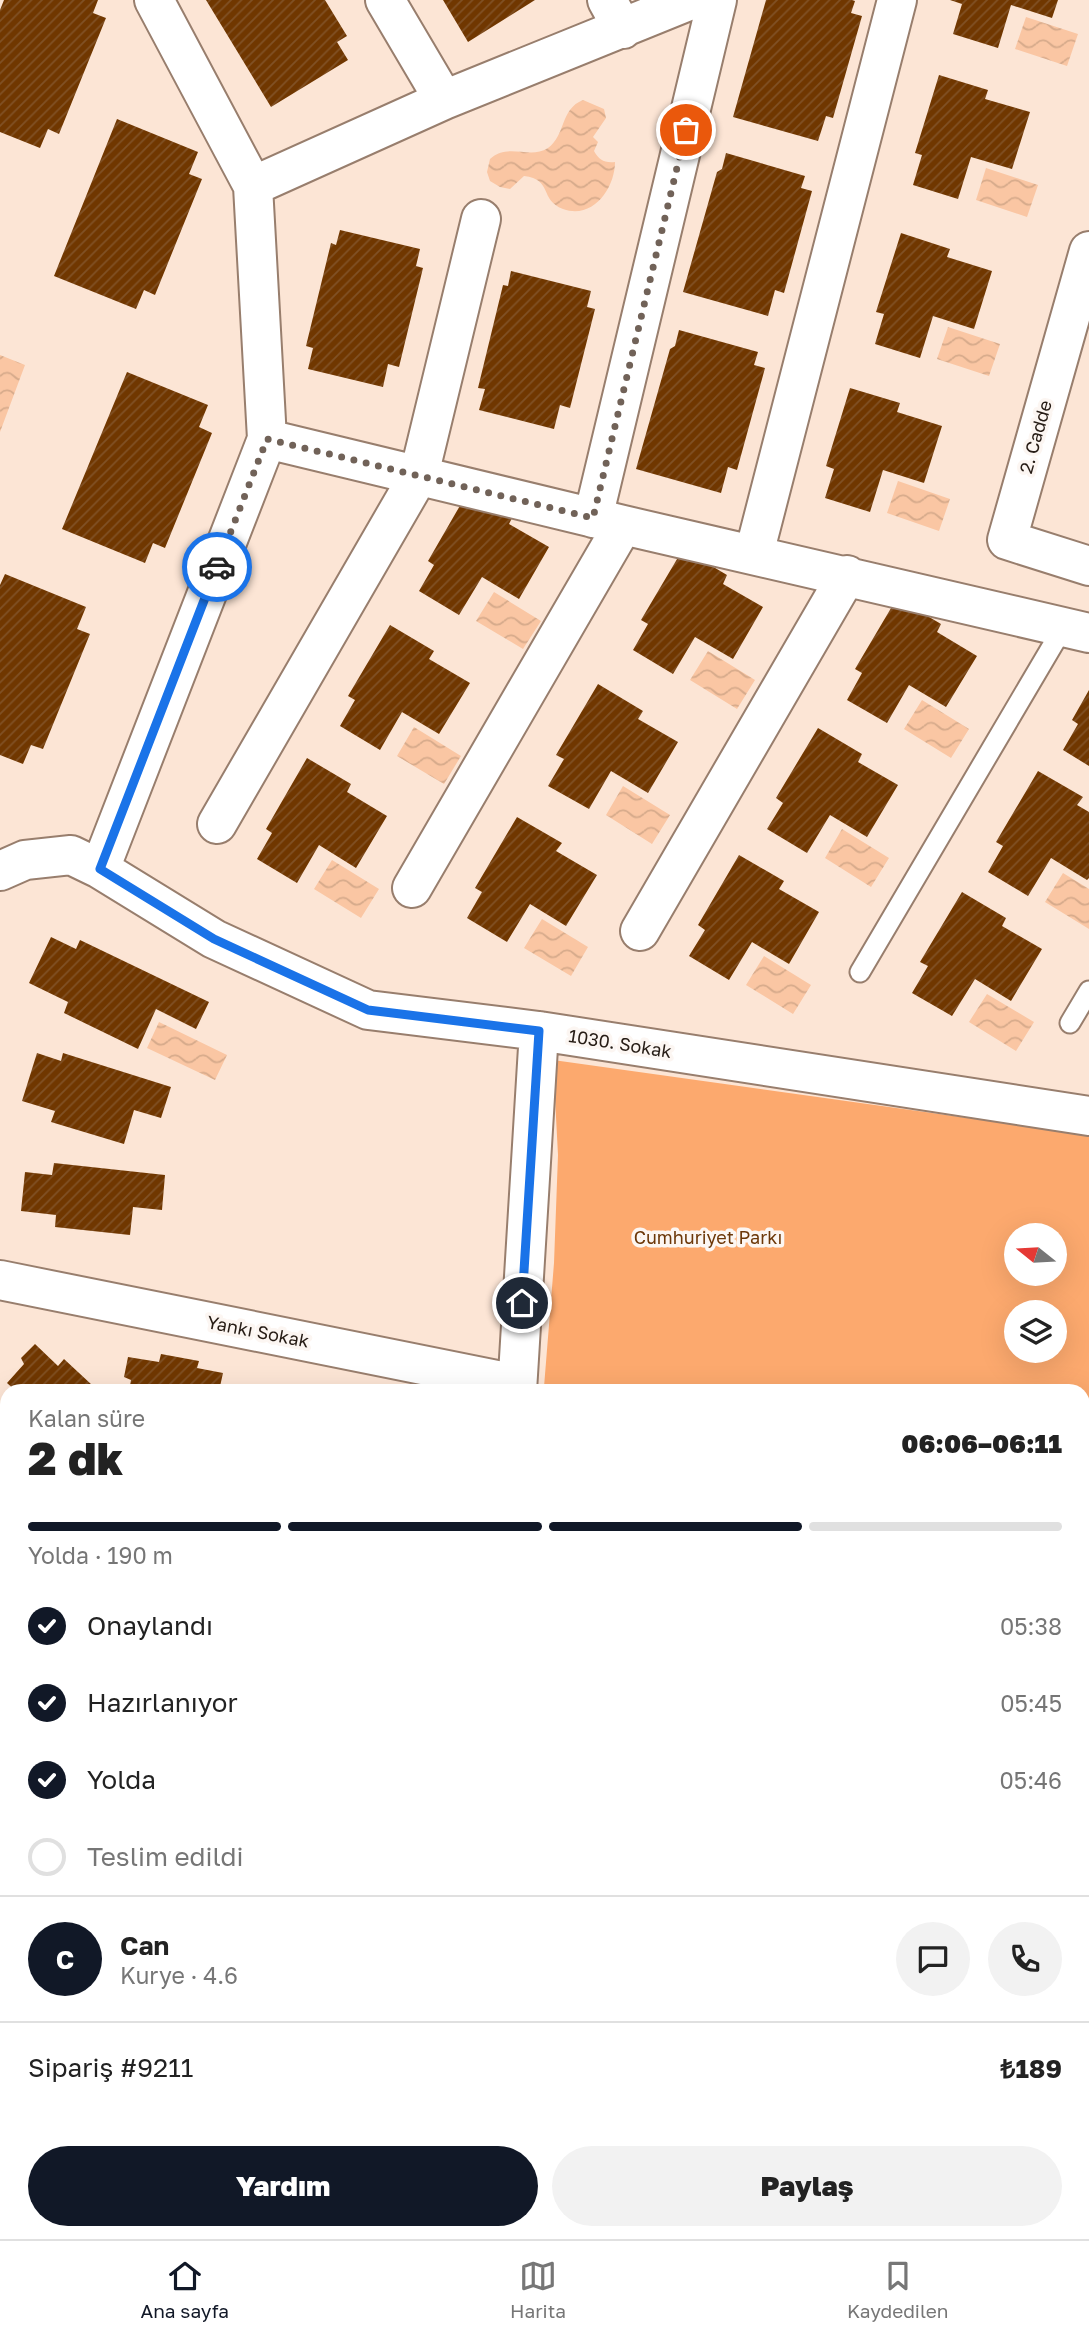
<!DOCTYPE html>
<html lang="tr">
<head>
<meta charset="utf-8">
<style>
  :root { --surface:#fff; --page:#f2f2f2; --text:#222; --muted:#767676; --line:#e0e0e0; --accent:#111827 }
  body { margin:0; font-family:"Golos Text",sans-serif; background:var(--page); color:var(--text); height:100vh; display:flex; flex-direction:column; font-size:26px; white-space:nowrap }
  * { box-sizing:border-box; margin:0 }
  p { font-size:23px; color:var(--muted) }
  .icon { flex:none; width:38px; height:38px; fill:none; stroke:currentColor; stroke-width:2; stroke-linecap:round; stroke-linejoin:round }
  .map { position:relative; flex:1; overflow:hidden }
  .sheet { position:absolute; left:0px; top:1384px; width:1090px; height:856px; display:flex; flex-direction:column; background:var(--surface); border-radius:21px 21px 0 0; box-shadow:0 7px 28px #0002 }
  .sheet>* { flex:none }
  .needle { width:46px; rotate:288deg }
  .tools { position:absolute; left:1004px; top:1223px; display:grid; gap:14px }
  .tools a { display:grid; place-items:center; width:63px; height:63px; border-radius:50%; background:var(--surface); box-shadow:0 7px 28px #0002; font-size:35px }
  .pin { position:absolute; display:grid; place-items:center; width:60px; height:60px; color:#fff; margin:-30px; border:4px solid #fff; border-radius:50%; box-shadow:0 2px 7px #0007 }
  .courier { position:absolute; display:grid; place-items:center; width:70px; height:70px; margin:-35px; border:5px solid #1a73e8; border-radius:50%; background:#fff; color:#222; box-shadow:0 2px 9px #0007 }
  .head em { font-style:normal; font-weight:800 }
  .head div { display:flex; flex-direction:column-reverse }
  .head { display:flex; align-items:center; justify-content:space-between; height:119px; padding:0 28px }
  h1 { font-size:46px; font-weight:800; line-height:52px }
  .bar { display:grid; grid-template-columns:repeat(4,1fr); gap:10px 7px; align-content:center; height:84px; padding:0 28px }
  .bar i { height:9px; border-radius:5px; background:var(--line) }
  .bar .on { background:var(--accent) }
  .bar p { grid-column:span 4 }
  .line { display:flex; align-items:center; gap:18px; padding:0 28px; border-top:2px solid var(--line) }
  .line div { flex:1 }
  .round { display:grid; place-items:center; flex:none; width:74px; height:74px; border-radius:37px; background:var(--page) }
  ol { padding:0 28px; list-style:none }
  li { display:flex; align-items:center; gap:21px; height:77px }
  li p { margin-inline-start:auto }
  li .icon { padding:7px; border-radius:50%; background:var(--accent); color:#fff; stroke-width:4 }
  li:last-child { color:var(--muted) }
  li i { width:38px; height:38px; border:4px solid var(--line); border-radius:50% }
  .primary-button { display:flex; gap:14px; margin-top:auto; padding:14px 28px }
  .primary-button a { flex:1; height:80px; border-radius:42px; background:var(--accent); color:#fff; font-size:28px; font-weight:800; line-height:80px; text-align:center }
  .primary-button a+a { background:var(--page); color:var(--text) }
  .menu { display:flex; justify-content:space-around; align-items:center; height:98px; border-top:2px solid var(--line); background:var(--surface); font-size:19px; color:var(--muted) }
  .menu a { display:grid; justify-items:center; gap:4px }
  .menu .on { color:var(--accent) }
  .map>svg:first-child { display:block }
</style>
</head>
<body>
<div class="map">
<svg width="1089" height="2239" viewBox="0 0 1089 2239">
  <defs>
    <pattern id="water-waves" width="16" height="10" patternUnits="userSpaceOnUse" patternTransform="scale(1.75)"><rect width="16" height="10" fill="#fac6a3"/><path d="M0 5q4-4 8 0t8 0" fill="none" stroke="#d6aa8b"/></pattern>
    <pattern id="building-hatch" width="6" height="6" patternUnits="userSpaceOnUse" patternTransform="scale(1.75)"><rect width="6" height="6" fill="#703700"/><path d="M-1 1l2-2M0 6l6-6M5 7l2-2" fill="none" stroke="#805125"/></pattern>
  </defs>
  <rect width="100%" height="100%" fill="#fce5d5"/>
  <!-- green -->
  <path fill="#fca96e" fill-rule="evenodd" d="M553 1060 1089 1135V1612L1083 1615V1391H545L544 1387 554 1263 558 1155ZM1017 1236H1055V1274H1017ZM1017 1312H1055V1351H1017Z"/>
  <!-- water -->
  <path fill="url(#water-waves)" d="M1026 17 1078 34 1067 66 1015 49Z
    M583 100 604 109 606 118 593 137 598 142 594 151C599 160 604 163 615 162 615 188 593 220 563 209 539 200 553 179 524 176L510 189 500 187 490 181 487 172 490 159C509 142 529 160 548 148 566 135 560 109 583 100Z
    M986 168 1038 185 1027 217 976 200Z
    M948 327 1000 344 989 376 937 359Z
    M0 355 25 365 0 432Z
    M898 481 950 499 939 531 887 513Z
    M494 592 541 621 523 649 476 621Z
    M708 651 755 680 737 709 690 680Z
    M922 700 969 729 951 758 904 729Z
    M414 727 461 756 444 784 397 756Z
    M623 786 670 815 652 844 606 815Z
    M842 829 889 858 871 887 825 858Z
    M332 860 379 889 361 918 314 889Z
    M1063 873 1089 889V929L1045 902Z
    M542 919 588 947 571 976 524 948Z
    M764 956 811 985 793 1014 746 985Z
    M987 994 1034 1022 1016 1051 969 1022Z
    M159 1022 227 1055 215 1080 147 1048Z"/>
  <!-- building -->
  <path fill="url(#building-hatch)" d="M4 0H98L93 13 106 18 59 134 48 129 40 148 0 132V10Z
    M206 0H325L347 36 337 42 348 60 271 107Z
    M443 0H535L468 42Z
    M766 0H852L855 1 851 13 862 16 833 118 826 116 818 141 733 117Z
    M950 0H1058L1052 18 1011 5 998 48 953 34 962 4Z
    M939 75 988 90 985 99 1030 112 1012 169 971 157 958 199 913 185 922 155 915 153Z
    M117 119 198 152 189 174 202 179 155 295 144 290 136 309 54 276Z
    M726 153 805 176 801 188 812 191 784 293 775 290 768 316 683 292 717 172 722 169Z
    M340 230 420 249 416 266 423 268 399 367 388 364 383 387 308 369 313 348 306 346 331 243 336 245Z
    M901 233 950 249 947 257 992 271 974 329 933 316 920 358 875 344 884 314 876 312Z
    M511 271 591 291 587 307 595 309 570 408 560 405 554 429 479 410 485 389 478 388 503 285 508 286Z
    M679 330 758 352 754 365 765 368 737 470 728 467 721 493 636 469 670 349 675 346Z
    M127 372 208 405 199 427 212 433 165 548 153 543 145 563 62 529Z
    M850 388 900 403 897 412 942 426 924 483 883 470 870 512 825 498 834 469 826 466Z
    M469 490 513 516 509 524 549 547 519 599 482 577 459 615 419 591 434 565 428 561Z
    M683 549 727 575 723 584 763 607 733 659 695 637 673 674 633 650 648 624 641 620Z
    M5 574 86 607 77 629 90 634 43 749 31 745 23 764 0 755V585Z
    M897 598 941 624 937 632 977 656 946 707 909 685 887 723 847 700 862 673 855 669Z
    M390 625 434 651 429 659 470 683 439 734 402 712 380 750 340 726 355 700 348 696Z
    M598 684 643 711 638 719 678 742 648 793 611 771 589 809 548 786 564 759 556 755Z
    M1089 690V766L1063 750 1078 724 1072 720Z
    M818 728 862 754 858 762 898 785 867 837 830 815 807 853 767 829 783 803 776 798Z
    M307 758 351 784 347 792 387 816 356 868 319 845 297 883 257 859 272 833 266 829Z
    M1038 771 1083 797 1077 805 1089 812V878L1087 880 1051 858 1028 896 988 872 1003 846 996 842Z
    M517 817 562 843 556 851 597 875 566 926 530 904 507 942 467 918 482 892 475 888Z
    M739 855 784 881 779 889 819 912 789 964 752 942 729 980 689 956 705 930 698 925Z
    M962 892 1006 918 1002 926 1042 949 1011 1001 975 979 952 1016 912 993 928 966 920 962Z
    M51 937 76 949 80 940 209 1002 196 1029 156 1009 138 1049 64 1013 68 1002 29 983Z
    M37 1053 61 1061 63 1053 171 1087 161 1118 134 1110 124 1144 51 1122 55 1111 22 1101Z
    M54 1163 165 1175 162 1210 133 1207 130 1235 55 1227 56 1215 21 1211 25 1172 52 1175Z
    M35 1344 58 1366 64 1359 92 1385 86 1391H16L7 1383 24 1364 21 1358Z
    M161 1354 199 1361 197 1368 223 1373 219 1391H129L131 1380 124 1377 128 1357 159 1362Z
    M7 1839V1870L0 1863V1846Z
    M7 2000V2062H4L1 2001Z
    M40 2233H111L117 2239H47Z
    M195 2233H263L260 2239H193Z
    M299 2233H389L387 2239H297Z
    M685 2233H779V2239H685Z"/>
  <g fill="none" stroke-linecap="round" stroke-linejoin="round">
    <!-- lane casing -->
    <g stroke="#987e6d" stroke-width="23">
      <path id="lane" d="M860 972 1064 626
        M1070 1023 1089 991
        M1083 1822 1089 1821"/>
    </g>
    <!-- street casing -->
    <g stroke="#987e6d" stroke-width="42">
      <path id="street" d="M385 0 444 100
        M607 0 623 29
        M253 186 444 100 691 0
        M267 439 623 525 1089 633
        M593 518 717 0
        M754 554 897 0
        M217 824 419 475 481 219
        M100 869 267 439 253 186 154 0
        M0 871 25 860 71 855 100 869 214 939 368 1010 539 1031 1089 1116
        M412 888 623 525
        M640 931 847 575
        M0 1280 517 1384
        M517 1391 539 1031
        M529 2233 533 2239"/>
    </g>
    <!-- secondary casing -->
    <g stroke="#987e6d" stroke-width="42">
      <path id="secondary" d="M1089 251 1007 540 1089 566
        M1083 1632 1089 1633"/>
    </g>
    <!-- lane -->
    <use href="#lane" stroke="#fff" stroke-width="19"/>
    <!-- street -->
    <use href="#street" stroke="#fff" stroke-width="38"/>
    <!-- secondary -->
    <use href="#secondary" stroke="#fff" stroke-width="38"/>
  </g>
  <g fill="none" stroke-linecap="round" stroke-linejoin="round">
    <!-- done -->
    <path stroke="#716258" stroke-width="7" stroke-dasharray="0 12.6" d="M217 567 267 439 593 518 686 130"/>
    <!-- route -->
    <path stroke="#1a73e8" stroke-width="9" d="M217 567 100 869 214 939 368 1010 539 1031 522 1303"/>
  </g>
  <g text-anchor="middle" stroke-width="7" stroke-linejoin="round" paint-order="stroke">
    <!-- street labels -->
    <g font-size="18" fill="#261c15" stroke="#fcf6f2">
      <text transform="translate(1036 437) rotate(-74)" y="6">2. Cadde</text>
      <text transform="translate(620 1044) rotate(9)" y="6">1030. Sokak</text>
      <text transform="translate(258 1332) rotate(11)" y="6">Yankı Sokak</text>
    </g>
    <!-- park labels -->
    <g font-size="18" fill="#6c3708" stroke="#fcf6f2">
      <text x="708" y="1244">Cumhuriyet Parkı</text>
    </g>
  </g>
</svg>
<div class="tools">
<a><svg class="needle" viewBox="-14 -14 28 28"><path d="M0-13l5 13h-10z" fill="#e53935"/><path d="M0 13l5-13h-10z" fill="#767676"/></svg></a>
<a><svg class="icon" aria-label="layers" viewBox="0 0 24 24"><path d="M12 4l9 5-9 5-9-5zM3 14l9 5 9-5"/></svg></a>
</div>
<div class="pin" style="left:686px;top:130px;background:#ea580c"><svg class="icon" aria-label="bag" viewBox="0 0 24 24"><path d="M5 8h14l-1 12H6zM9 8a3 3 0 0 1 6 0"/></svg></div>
<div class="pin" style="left:522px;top:1303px;background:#1f2937"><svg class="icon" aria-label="home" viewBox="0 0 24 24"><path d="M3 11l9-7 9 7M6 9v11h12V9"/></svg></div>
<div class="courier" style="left:217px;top:567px"><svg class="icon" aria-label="car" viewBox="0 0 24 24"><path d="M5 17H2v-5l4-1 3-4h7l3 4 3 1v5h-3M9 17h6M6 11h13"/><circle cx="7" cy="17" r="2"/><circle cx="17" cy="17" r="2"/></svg></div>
<section class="sheet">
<div class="head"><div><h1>2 dk</h1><p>Kalan süre</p></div><em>06:06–06:11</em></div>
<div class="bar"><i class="on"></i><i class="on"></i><i class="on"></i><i></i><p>Yolda · 190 m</p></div>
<ol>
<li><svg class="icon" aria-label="check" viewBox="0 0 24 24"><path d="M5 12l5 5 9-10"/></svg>Onaylandı<p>05:38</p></li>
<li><svg class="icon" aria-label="check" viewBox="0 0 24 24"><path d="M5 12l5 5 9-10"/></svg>Hazırlanıyor<p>05:45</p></li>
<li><svg class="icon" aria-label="check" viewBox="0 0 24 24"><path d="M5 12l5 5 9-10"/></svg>Yolda<p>05:46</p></li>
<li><i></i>Teslim edildi</li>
</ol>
<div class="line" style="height:126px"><b class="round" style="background:var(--accent);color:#fff">C</b><div><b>Can</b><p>Kurye · 4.6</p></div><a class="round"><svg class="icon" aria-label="chat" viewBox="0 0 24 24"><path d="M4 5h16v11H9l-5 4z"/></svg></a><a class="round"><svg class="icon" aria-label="phone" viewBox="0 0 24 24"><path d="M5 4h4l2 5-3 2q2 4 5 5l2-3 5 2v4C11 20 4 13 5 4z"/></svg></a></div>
<div class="line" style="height:91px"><div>Sipariş #9211</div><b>₺189</b></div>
<div class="primary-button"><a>Yardım</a><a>Paylaş</a></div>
</section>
</div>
<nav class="menu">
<a class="on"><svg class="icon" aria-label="home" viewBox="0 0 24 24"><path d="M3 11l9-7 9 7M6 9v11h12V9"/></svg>Ana sayfa</a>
<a><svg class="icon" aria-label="map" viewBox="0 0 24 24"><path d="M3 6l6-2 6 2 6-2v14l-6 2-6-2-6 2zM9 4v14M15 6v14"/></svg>Harita</a>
<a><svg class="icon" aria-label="saved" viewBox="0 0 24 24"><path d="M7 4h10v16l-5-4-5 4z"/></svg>Kaydedilen</a>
</nav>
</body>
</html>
